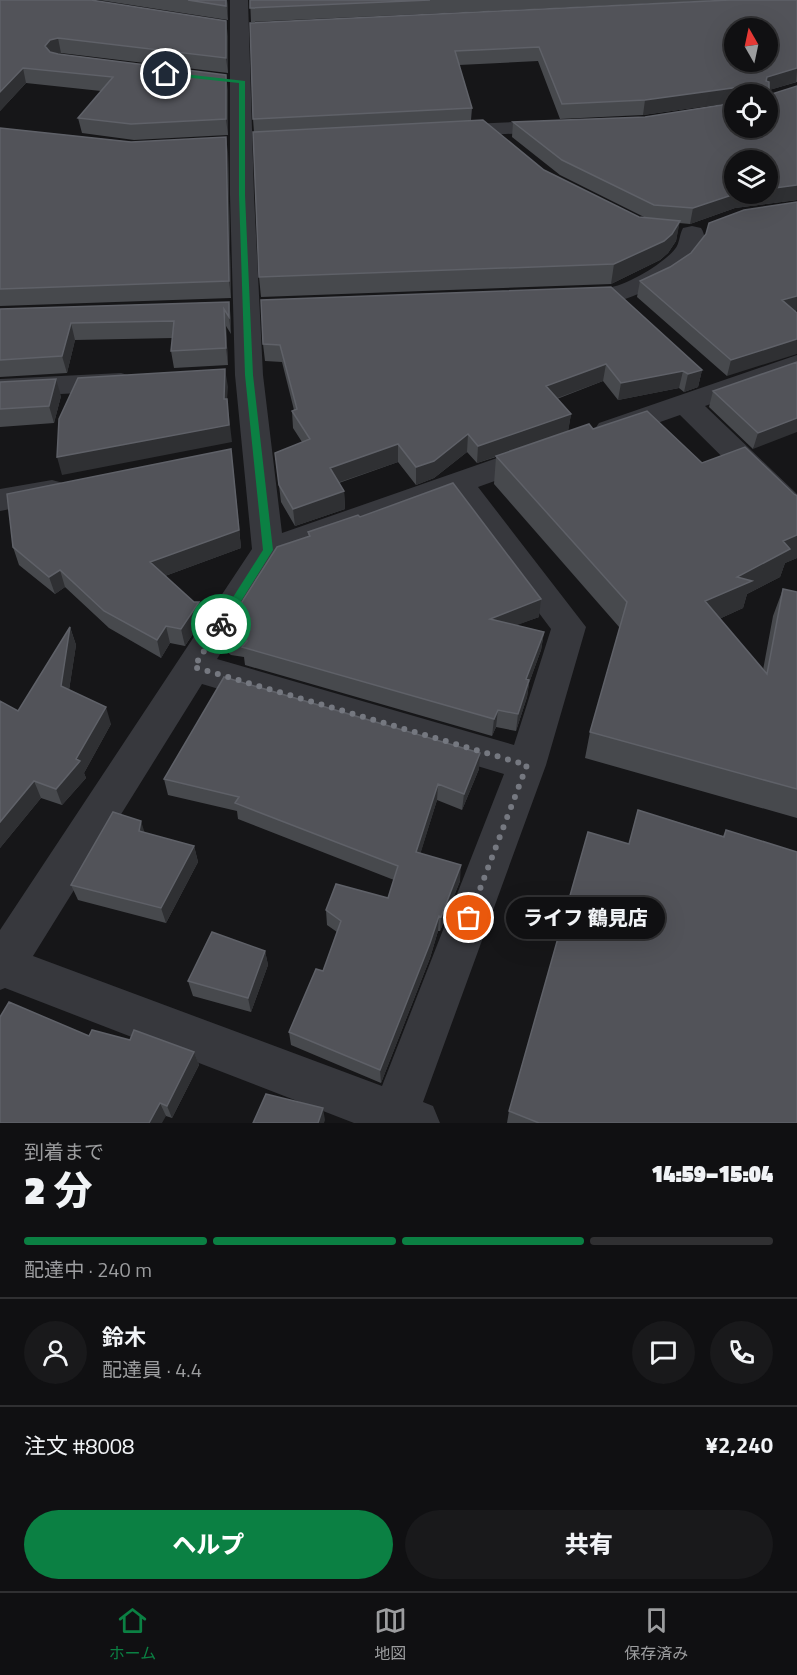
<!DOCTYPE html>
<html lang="ja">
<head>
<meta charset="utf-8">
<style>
  :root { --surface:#101012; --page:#19191b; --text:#f1f3f6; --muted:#9c9d9f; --line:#303032; --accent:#0b8043 }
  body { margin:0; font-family:"Titillium Web","Noto Sans JP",sans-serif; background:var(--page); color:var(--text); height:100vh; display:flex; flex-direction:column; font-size:22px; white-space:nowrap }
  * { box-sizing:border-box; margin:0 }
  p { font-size:20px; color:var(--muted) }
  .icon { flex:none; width:33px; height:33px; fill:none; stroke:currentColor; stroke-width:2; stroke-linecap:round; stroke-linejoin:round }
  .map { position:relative; height:1123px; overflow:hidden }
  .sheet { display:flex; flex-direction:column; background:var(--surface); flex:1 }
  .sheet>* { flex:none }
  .needle { width:39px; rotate:351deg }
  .tools { position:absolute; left:724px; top:18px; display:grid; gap:12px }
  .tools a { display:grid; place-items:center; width:54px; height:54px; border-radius:50%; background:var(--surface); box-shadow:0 6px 24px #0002,0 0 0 2px var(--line); font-size:30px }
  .pin { position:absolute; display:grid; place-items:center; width:51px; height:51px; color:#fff; margin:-26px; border:3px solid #fff; border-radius:50%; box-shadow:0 2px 6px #0007 }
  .courier { position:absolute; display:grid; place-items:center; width:60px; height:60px; margin:-30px; border:4px solid #0b8043; border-radius:50%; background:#fff; color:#222; box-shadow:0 2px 8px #0007 }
  .bubble { position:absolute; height:42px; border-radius:21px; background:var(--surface); box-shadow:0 6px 24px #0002,0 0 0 2px var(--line); font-size:20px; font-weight:800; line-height:42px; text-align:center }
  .head em { font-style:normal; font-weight:800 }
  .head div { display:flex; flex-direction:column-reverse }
  .head { display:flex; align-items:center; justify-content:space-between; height:102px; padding:0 24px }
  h1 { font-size:39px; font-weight:800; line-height:45px }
  .bar { display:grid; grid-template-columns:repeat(4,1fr); gap:9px 6px; align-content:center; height:72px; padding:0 24px }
  .bar i { height:8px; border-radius:4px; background:var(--line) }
  .bar .selected { background:var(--accent) }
  .bar p { grid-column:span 4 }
  .line { display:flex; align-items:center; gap:15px; padding:0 24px; border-top:2px solid var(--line) }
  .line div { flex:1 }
  .round { display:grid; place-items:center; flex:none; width:63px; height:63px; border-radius:32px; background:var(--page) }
  .primary-button { display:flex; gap:12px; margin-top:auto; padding:12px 24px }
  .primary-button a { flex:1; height:69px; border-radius:36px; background:var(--accent); color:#fff; font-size:24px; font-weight:800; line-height:69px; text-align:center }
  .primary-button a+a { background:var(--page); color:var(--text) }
  .dock { display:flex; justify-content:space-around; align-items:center; height:84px; border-top:2px solid var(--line); background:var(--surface); font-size:16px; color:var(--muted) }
  .dock a { display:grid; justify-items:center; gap:3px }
  .dock .selected { color:var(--accent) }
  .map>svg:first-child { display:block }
</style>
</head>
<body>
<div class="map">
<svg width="797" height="1123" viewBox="0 0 797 1123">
  <rect width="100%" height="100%" fill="#161618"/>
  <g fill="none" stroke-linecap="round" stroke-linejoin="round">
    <!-- minor -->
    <path fill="#37383d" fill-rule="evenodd" d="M230 0H248L254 195 263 375 282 533 526 448 537 445 548 448 552 455 548 462 478 487 586 627 546 765 423 1102 433 1106 440 1123H354L5 988 0 990V930L252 549 235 375 230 195ZM452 497 551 629 514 745 217 659 280 558ZM202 684 504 774 382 1086 33 956Z
      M557 120 565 121 568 126 565 131 450 137 442 136 439 131 442 126 450 125Z
      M692 226 701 228C722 259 638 297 615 302 600 305 580 305 565 301L561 296 565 291C579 287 592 289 607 288 626 286 663 264 675 249 680 243 679 235 683 228Z
      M797 355V374L705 406 797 494V523L786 520 680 415 609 440 599 437 594 430 599 423Z
      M121 373 131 376 135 382 131 388 121 391 0 397V379Z
      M52 480 63 483 68 491 63 499 0 511V489Z"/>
  </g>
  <!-- wall -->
  <path fill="#47494d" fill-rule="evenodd" d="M0 0 228 36V73L61 53 56 54 228 90V135L134 140 82 133 78 118 101 91 26 83 0 111Z
    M99 0H227L228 20Z
    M250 0H728L251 22Z
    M730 0H797V82L769 90V91L772 94 797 86V200L735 208 690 224 679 223 676 241 668 253 660 260 611 284 261 297 259 277 253 132H254L253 119 250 23ZM735 28H768V62H735ZM538 61 560 119 643 115 735 102V94H768V128H735V103L645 117 513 122 512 137 560 175 646 218 639 217 544 170 483 120H471L472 108 459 65ZM735 160H768V194H735Z
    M0 128 228 152 231 298 0 306Z
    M670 267 797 310 795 311 727 376 637 297 640 281Z
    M229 302 231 334 226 326 228 365 174 368 171 351 173 338 75 340 67 373 0 377V309Z
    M263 344 702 370 698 387 684 392 679 388 618 400 603 381 557 399 571 414 568 431 593 429 702 463 797 496V558L785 563 780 577 747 594 743 608 719 619 763 670 773 616 783 589 797 592V818L585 758 590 732 620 628 494 484 496 457 477 463 467 452 434 478 416 485 398 462 339 483 344 491 345 509 295 526 281 502 275 453 302 442 293 428 292 411 294 410 282 362 265 361Z
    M797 362 753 449 709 407 713 391Z
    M0 382 61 396 54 423 0 427Z
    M233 467 241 548 165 576 202 620 185 646 170 643 161 658 109 628 65 587 55 594 19 565 13 547Z
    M360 517 539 617 516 625 544 632 541 650 529 683 527 697 516 731 496 727 492 736 245 665 244 657 231 655 225 650 222 633 308 537V532Z
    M70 627 76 645 69 690 111 724 84 773 86 778 62 805 41 798 0 848V701L18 711Z
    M479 769 462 810 437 800 420 854 460 881 440 931H438L430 958 381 1083 291 1045 289 1032 323 971 337 932 327 925 326 910 388 898 394 880 238 819 237 811 168 795 164 779Z
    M638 810 723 836 726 830 797 1123H507L509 1111 629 844Z
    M194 846 198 862 166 923 78 900 71 885Z
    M265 951 268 965 251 1012 193 996 188 981Z
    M89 1036 130 1040 194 1052 199 1065 172 1118 166 1116Z"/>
  <!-- shaded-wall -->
  <path fill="#2f3033" d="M226 0H227L228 6V20Z
    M226 21 228 36V73L226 58Z
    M58 38 61 53 53 55 49 61 45 46 50 40Z
    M23 68 26 83 0 111V92Z
    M797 68 796 82 763 92 767 77Z
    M226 75 228 90V135L226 119Z
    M740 87 738 94H735V102L643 115 645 100Z
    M226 137 228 152 231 298 229 281Z
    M797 185V200L735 208 690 224 693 208 735 194H768V189Z
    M680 221 676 241 668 253 660 260 611 284 614 264Z
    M797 296V310L777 316 782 300Z
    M229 302 231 318V334L229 317Z
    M224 309 226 326 228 365 226 348Z
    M71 323 75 340 67 373 62 356Z
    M797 339V354L727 376 731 360Z
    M606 364 603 381 544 403 546 386Z
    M225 369 228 387 227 400 232 442 62 475 57 457 224 399Z
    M702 370 698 387 684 392 688 374Z
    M683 371 679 388 618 400 621 383Z
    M56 379 61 396 54 423 49 406Z
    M571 414 568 432 477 463 478 446Z
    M797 418V432L753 449 758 433Z
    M468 434 467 452 434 478 416 485V467Z
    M398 444V462L331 485 330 468Z
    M231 449 241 548 154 580 150 562Z
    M344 491 345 509 295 526 293 509Z
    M797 535V558L785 563 780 577 747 594 743 608 697 629 705 601 783 541Z
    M60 570 65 587 55 594 49 577Z
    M541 599 539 617 488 636 490 619Z
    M199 602 202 620 185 646 181 629Z
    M166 626 170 643 161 658 157 640Z
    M70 627 76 645 67 703 61 686Z
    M544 632 541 650 529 683 527 697 516 731 518 714 526 679Z
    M106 707 111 724 84 773 86 778 62 805 56 789 76 759Z
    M498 710 496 727 492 736 494 719Z
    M480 753 479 769 462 810 464 794Z
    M34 781 41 798 0 848V822Z
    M438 784 437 800 416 868V852Z
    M141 821 146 837 139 831Z
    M194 846 198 862 166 923 161 908Z
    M461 865 460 881 440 931 441 917Z
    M439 916 438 931 430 958 381 1083 380 1070Z
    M265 951 268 965 251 1012 248 998Z
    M194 1052 199 1065 172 1118 167 1106Z
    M160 1103 166 1116 162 1123H149Z
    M323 1108 325 1120 324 1123H318Z"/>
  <!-- building -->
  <path fill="#525359" stroke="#5f6168" stroke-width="1.5" fill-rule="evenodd" d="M0 0H91L226 21V58L58 38 50 40 45 46 50 52 58 54 226 75V119L131 124 78 118 113 77 23 68 0 92Z
    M188 0H226V6Z
    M250 0H430L250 8Z
    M730 0H797V68L767 77 766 81 769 82V91L772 94 797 86V185L768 189V160H735V194L693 208 654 205 562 160 513 122 645 117 735 103V128H768V94H739L740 87 645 100 562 104 539 47 455 51 472 108 253 119 250 23ZM735 28H768V62H735Z
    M483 120 544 170 639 217 680 221 672 234 664 241 614 264 259 277 253 132Z
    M0 128 131 142 226 137 229 281 0 289Z
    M797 202V296L782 300 797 313V339L731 360 640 281 670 267 691 253 706 234 709 223 744 210Z
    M611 287 702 370 688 374 683 371 621 383 606 364 546 386 571 414 478 446 468 434 434 461 416 467 398 444 330 468 344 491 293 509 279 485 275 453 310 439 292 411 297 409 280 345 263 344 261 300Z
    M229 302V317L224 309 226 348 171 351 174 321 71 323 62 356 0 360V309Z
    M797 362V418L758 433 713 391Z
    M225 369 224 399H227L229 425 57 457 59 419 78 378Z
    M56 379 49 406 0 409V382Z
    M647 411 702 463 745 447 794 494 797 496V535L783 541 790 549 737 577 752 581 705 601 767 674 783 589 797 592V789L590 732 627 602 496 456 589 424 593 429Z
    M231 449 239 530 150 562 194 602H199L181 629 166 626 157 640 104 611 60 570 49 577 13 547 7 494Z
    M453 483 541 599 490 619 544 632 526 679 529 680 518 714 498 710 494 719 242 647 247 641 228 637 222 633 277 547 310 536 308 532 358 515 360 517Z
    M70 627 61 686 106 707 76 759 80 761 56 789 34 781 0 822V701L18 711Z
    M224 677 480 753 464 794 438 784 416 852 461 865 441 917 439 916 430 943 380 1070 289 1032 316 969 323 971 341 921 326 910 336 884 388 898 398 866 235 803 239 797 164 779Z
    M638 810 724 837 726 830 797 852V1123H539L509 1111 588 832 629 844Z
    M113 812 141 821 139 831 194 846 161 908 71 885Z
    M212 932 265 951 248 998 188 981Z
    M9 1002 89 1036 92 1030 130 1040 134 1030 194 1052 167 1106 160 1103 149 1123H0V1017Z
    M266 1094 323 1108 318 1123H253Z"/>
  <!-- route -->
  <path fill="#0b8043" d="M166 72 245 81V195L253 375 273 550 225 627 221 628 216 624 263 550 245 375 239 195V83L164 75Z"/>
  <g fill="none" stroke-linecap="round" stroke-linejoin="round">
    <!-- done -->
    <path stroke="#757880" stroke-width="6" stroke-dasharray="0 10.8" d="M221 624 194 667 527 765 469 918"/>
  </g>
</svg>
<div class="tools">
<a><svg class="needle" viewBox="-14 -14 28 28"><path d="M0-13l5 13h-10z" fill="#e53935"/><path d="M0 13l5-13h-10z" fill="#9c9d9f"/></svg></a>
<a><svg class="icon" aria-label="locate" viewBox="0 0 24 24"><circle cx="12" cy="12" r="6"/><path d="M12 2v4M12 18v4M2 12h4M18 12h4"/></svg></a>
<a><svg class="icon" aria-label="layers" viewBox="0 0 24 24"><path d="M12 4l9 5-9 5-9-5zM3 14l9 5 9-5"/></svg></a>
</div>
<div class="pin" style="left:469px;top:918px;background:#ea580c"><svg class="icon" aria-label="bag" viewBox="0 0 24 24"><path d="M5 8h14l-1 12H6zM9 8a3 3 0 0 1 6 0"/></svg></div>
<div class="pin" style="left:166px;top:74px;background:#1f2937"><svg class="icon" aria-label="home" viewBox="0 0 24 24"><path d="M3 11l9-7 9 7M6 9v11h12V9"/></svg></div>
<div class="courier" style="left:221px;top:624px"><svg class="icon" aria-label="bike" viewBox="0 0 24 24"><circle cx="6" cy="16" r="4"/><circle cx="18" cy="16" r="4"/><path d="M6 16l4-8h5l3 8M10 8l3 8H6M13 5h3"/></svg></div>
<div class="bubble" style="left:506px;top:897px;width:159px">ライフ 鶴見店</div>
</div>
<section class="sheet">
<div class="head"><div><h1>2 分</h1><p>到着まで</p></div><em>14:59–15:04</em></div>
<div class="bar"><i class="selected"></i><i class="selected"></i><i class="selected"></i><i></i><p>配達中 · 240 m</p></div>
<div class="line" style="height:108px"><a class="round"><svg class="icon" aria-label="person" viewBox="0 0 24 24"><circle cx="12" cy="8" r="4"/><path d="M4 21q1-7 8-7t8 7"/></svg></a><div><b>鈴木</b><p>配達員 · 4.4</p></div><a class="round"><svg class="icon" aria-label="chat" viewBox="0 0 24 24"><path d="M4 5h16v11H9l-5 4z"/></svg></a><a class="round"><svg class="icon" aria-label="phone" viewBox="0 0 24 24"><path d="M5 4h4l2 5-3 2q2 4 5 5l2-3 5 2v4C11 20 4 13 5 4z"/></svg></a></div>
<div class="line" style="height:78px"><div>注文 #8008</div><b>¥2,240</b></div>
<div class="primary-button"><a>ヘルプ</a><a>共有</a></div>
</section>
<nav class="dock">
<a class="selected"><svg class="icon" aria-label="home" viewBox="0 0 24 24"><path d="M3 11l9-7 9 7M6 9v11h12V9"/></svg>ホーム</a>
<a><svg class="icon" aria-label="map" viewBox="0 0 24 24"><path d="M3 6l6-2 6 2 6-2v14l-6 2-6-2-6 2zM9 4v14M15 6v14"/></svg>地図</a>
<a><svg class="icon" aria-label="saved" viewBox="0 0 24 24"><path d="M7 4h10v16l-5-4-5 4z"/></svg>保存済み</a>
</nav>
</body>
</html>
